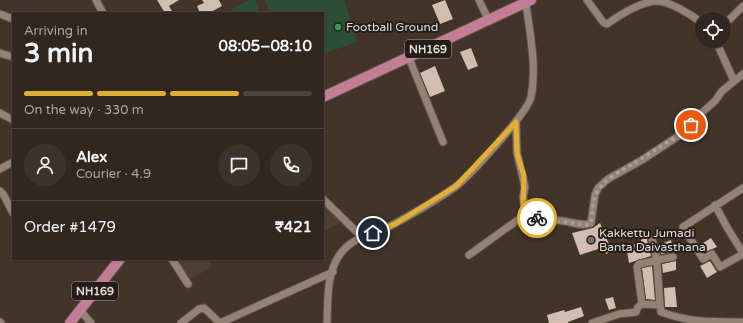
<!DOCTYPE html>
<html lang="en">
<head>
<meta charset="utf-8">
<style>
  :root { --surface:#322720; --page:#3d332d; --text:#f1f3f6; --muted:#a8a5a5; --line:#4d443e; --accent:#e1af34 }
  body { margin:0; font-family:"Varela Round",sans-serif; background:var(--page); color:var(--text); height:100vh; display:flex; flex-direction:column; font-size:15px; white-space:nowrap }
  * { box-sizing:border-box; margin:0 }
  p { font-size:13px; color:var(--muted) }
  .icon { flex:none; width:22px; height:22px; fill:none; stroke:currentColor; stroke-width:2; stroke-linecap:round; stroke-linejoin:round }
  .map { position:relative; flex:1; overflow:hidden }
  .drawer { position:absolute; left:12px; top:12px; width:312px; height:248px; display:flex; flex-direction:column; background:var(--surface); border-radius:0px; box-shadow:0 1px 3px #0004,0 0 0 1px var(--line) }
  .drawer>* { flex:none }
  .buttons { position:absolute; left:695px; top:12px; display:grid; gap:8px }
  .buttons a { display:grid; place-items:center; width:36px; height:36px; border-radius:50%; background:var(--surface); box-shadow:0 1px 3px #0004,0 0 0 1px var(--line); font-size:20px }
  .pin { position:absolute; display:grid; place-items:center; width:34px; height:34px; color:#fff; margin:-17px; border:2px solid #fff; border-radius:50%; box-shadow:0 1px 4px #0007 }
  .courier { position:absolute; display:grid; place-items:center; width:40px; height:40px; margin:-20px; border:3px solid #e1af34; border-radius:50%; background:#fff; color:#222; box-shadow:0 1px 5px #0007 }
  .head em { font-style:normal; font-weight:700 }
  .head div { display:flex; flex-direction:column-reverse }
  .head { display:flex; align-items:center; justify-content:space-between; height:68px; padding:0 12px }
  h1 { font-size:26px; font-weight:700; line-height:30px }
  .bar { display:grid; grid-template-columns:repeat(4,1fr); gap:6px 4px; align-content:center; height:48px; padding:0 12px }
  .bar i { height:5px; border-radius:3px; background:var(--line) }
  .bar .selected { background:var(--accent) }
  .bar p { grid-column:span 4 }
  .line { display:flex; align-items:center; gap:10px; padding:0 12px; border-top:1px solid var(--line) }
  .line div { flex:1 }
  .round { display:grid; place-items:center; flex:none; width:42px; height:42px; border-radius:21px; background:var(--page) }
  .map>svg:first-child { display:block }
</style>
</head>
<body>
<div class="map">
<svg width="743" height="323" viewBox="0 0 743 323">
  <rect width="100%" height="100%" fill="#43342a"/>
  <!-- education -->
  <path fill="#503e35" d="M323 205 341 217V222L323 232Z
    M171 259H210L212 267 187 281Z"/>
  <!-- green -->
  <path fill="#2c4e36" d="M249 0H255L260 13H225Z
    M265 0H344L357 42 323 54V13H270Z"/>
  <!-- building -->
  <path fill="#d1beb1" d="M157 0H179L169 6 173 13H165Z
    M202 0H219L222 6 209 13H200L197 6 204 3Z
    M445 0 453 19 440 24 432 5Z
    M471 48 478 66 468 70 460 52Z
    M435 66 445 91 430 97 420 73Z
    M600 223 612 251 606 254 604 247 580 255 572 233 593 228Z
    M650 234 647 240 651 256 629 263 627 251 635 250 634 244 641 243V240Z
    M711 238 717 247 705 252 700 245Z
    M671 240 673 252 661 254 659 245Z
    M676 261V270L663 273 662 264Z
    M710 261 717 272 707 278 700 266Z
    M652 266 655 300 646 299 642 268Z
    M675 287 677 307H665L664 288Z
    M613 297 616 308 609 310 605 299Z
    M581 307 584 316 568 322V323H549L547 315 564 310 565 312Z"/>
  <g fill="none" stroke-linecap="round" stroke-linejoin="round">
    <!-- minor casing -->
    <g stroke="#5d5148" stroke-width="9">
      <path id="minor" d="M96 0 103 13
        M479 0 489 21
        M587 0 603 22 607 24C621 14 638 3 655 1 668 0 692 15 702 23
        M0 14 13 19
        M724 25 743 6
        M716 41 734 81
        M0 53 13 57
        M409 58 443 142
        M0 113 13 120
        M516 122 517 153 525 187 523 197 526 214C543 220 547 219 563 221 573 222 582 227 591 223L595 195 598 188 608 179 642 160 686 131 696 118 715 101 722 91 743 74
        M0 169 13 162
        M743 188 683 227 703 259 712 254 720 267 743 254
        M0 191 3 194 13 213
        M323 199 363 238
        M715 205 728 229 743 253
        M652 239 657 260 655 262
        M469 255 526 214
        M172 259 188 284
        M657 260 673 257
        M642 304 637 267 639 264 654 261 657 264 660 305
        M80 310 91 323
        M0 322 1 323
        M181 323 199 309 204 308 220 323
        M220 323 333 272
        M327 323C328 301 326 272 341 253 353 236 379 233 396 223 416 212 437 200 455 187 469 177 528 112 531 97 537 67 530 34 526 4
        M592 323 619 314 636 312 638 307 642 304 660 305 661 312C691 323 712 322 743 322"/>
    </g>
    <!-- highway casing -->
    <g stroke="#5d5148" stroke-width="12">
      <path id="highway" d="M323 97 531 0
        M70 323 120 259"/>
    </g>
    <!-- minor -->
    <use href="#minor" stroke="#948276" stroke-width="7"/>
    <!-- highway -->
    <use href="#highway" stroke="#c37d97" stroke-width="10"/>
  </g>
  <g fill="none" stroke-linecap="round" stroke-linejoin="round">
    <!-- done -->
    <path stroke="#aa9f97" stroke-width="4" stroke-dasharray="0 7.2" d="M537 218 586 225 591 223C594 202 591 194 608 179L686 131 691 125"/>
    <!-- route -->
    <path stroke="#e1af34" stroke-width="5" d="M373 233 395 224 456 186 516 122 517 153 524 176 523 205 526 214 537 218"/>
  </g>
  <!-- markers -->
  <circle fill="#2e9e5b" stroke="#241d19" stroke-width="1.5" cx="338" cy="27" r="4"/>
  <circle fill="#6b7280" stroke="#241d19" stroke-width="1.5" cx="591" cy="240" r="4"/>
  <g text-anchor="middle" stroke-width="4" stroke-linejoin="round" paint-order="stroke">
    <!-- shield labels -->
    <g fill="#241d19" stroke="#a9a19a" stroke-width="1">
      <rect x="405" y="40" width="46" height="18" rx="3"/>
      <rect x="72" y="282" width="46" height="18" rx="3"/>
    </g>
    <g font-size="11" font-weight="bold" fill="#e2d9d2">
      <text x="428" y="53">NH169</text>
      <text x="95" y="295">NH169</text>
    </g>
    <!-- poi labels -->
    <g font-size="12" fill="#e2d9d2" stroke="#241d19" text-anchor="start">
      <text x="346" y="31">Football Ground</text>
      <text x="599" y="237">Kakkettu Jumadi<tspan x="599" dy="14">Banta Daivasthana</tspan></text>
    </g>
  </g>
</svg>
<div class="buttons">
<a><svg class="icon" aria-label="locate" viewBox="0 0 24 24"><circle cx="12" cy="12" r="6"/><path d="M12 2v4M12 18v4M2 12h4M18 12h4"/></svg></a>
</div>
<div class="pin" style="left:691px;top:125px;background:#ea580c"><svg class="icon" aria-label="bag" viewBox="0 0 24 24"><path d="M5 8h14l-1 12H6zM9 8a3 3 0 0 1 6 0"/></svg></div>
<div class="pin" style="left:373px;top:233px;background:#1f2937"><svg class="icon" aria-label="home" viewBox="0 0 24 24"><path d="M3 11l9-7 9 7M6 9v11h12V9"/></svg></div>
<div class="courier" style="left:537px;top:218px"><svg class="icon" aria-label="bike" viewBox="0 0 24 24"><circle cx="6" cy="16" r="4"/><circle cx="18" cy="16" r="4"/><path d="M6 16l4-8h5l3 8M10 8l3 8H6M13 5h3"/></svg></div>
<section class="drawer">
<div class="head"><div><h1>3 min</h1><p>Arriving in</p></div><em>08:05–08:10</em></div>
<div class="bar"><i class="selected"></i><i class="selected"></i><i class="selected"></i><i></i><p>On the way · 330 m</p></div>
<div class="line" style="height:72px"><a class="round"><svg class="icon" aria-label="person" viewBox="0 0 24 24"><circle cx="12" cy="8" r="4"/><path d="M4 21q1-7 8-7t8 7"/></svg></a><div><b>Alex</b><p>Courier · 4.9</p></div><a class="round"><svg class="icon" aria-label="chat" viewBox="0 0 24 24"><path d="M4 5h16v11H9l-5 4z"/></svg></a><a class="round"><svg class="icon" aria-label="phone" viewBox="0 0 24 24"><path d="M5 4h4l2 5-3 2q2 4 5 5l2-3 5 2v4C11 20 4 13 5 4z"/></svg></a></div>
<div class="line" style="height:52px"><div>Order #1479</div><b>₹421</b></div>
</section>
</div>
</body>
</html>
